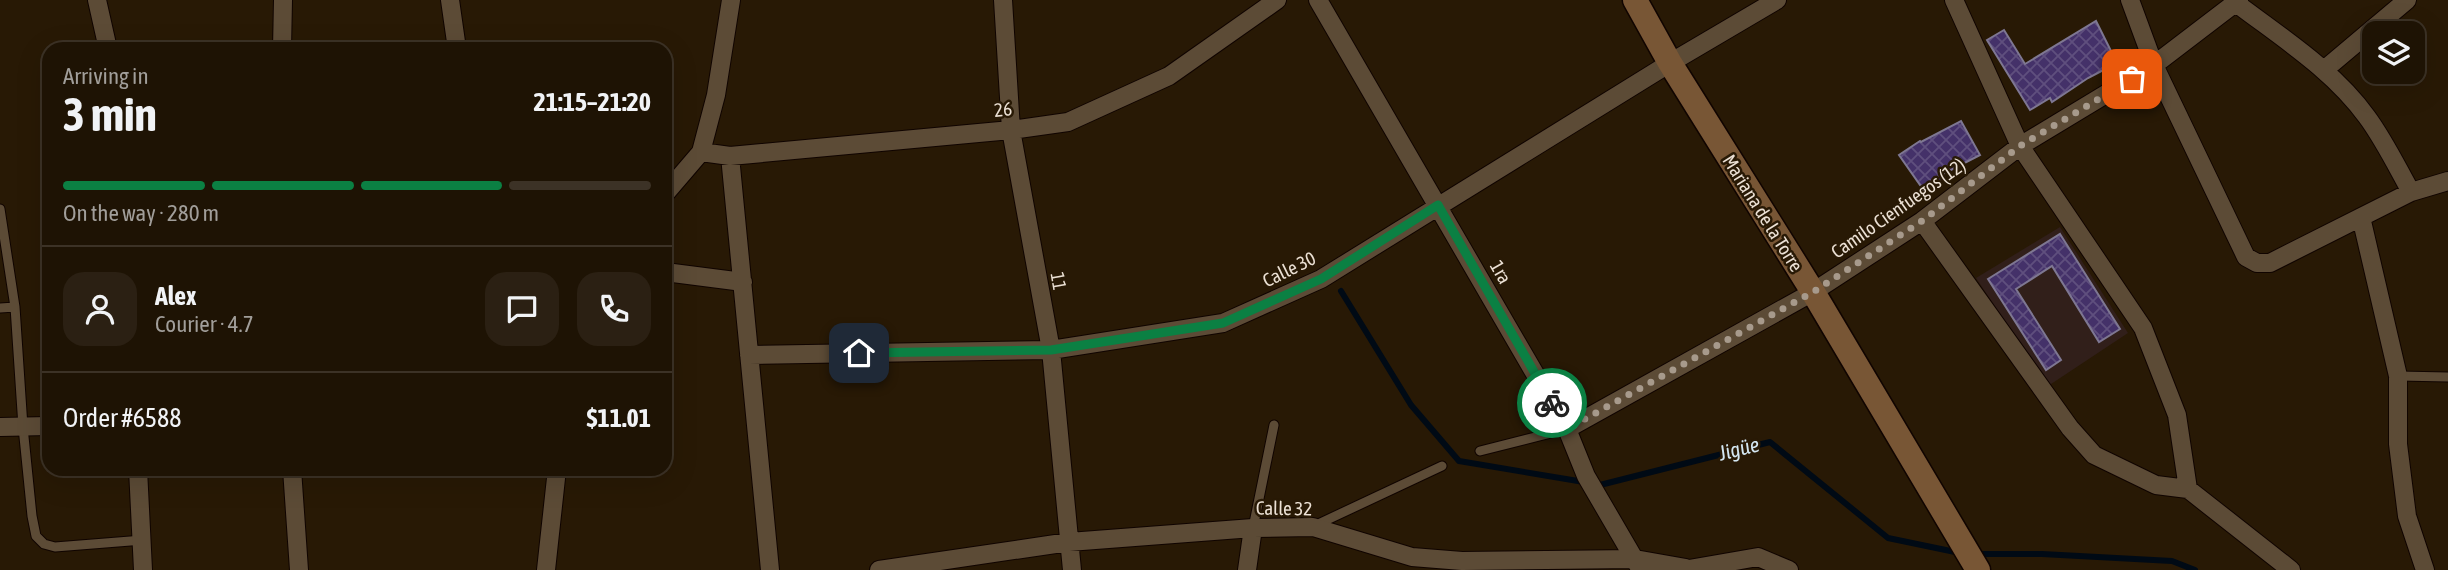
<!DOCTYPE html>
<html lang="en">
<head>
<meta charset="utf-8">
<style>
  :root { --surface:#1e1304; --page:#2b2013; --text:#f1f3f6; --muted:#a19e9a; --line:#3c3226; --accent:#0b8043 }
  body { margin:0; font-family:"Asap Condensed",sans-serif; background:var(--page); color:var(--text); height:100vh; display:flex; flex-direction:column; font-size:26px; white-space:nowrap }
  * { box-sizing:border-box; margin:0 }
  p { font-size:23px; color:var(--muted) }
  .icon { flex:none; width:38px; height:38px; fill:none; stroke:currentColor; stroke-width:2; stroke-linecap:round; stroke-linejoin:round }
  .map { position:relative; flex:1; overflow:hidden }
  .sheet { position:absolute; left:42px; top:42px; width:630px; height:434px; display:flex; flex-direction:column; background:var(--surface); border-radius:21px; box-shadow:0 7px 28px #0002,0 0 0 2px var(--line) }
  .sheet>* { flex:none }
  .fabs { position:absolute; left:2362px; top:21px; display:grid; gap:14px }
  .fabs a { display:grid; place-items:center; width:63px; height:63px; border-radius:14px; background:var(--surface); box-shadow:0 7px 28px #0002,0 0 0 2px var(--line); font-size:35px }
  .pin { position:absolute; display:grid; place-items:center; width:60px; height:60px; color:#fff; margin:-30px; border-radius:14px; box-shadow:0 4px 10px #0006 }
  .courier { position:absolute; display:grid; place-items:center; width:70px; height:70px; margin:-35px; border:5px solid #0b8043; border-radius:50%; background:#fff; color:#222; box-shadow:0 2px 9px #0007 }
  .overview em { font-style:normal; font-weight:700 }
  .overview div { display:flex; flex-direction:column-reverse }
  .overview { display:flex; align-items:center; justify-content:space-between; height:119px; padding:0 21px }
  h1 { font-size:46px; font-weight:700; line-height:52px }
  .bar { display:grid; grid-template-columns:repeat(4,1fr); gap:10px 7px; align-content:center; height:84px; padding:0 21px }
  .bar i { height:9px; border-radius:5px; background:var(--line) }
  .bar .active { background:var(--accent) }
  .bar p { grid-column:span 4 }
  .line { display:flex; align-items:center; gap:18px; padding:0 21px; border-top:2px solid var(--line) }
  .line div { flex:1 }
  .round { display:grid; place-items:center; flex:none; width:74px; height:74px; border-radius:21px; background:var(--page) }
  .map>svg:first-child { display:block }
</style>
</head>
<body>
<div class="map">
<svg width="2448" height="570" viewBox="0 0 2448 570">
  <defs>
    <pattern id="building-cross-hatch" width="8" height="8" patternUnits="userSpaceOnUse" patternTransform="scale(1.75)"><rect width="8" height="8" fill="#443169"/><path d="M0 0l8 8M0 8l8-8" fill="none" stroke="#5f4f7e"/></pattern>
  </defs>
  <rect width="100%" height="100%" fill="#281905"/>
  <!-- education -->
  <path fill="#311f1a" d="M2060 227 2128 333 2048 386 1976 278Z"/>
  <g fill="none" stroke-linecap="round" stroke-linejoin="round">
    <!-- stream -->
    <path stroke="#000a15" stroke-width="6" d="M1341 291 1411 405 1459 461 1584 482
      M1595 484 1600 485 1770 442 1888 538 1960 553
      M1977 554H2042L2172 561 2195 570"/>
  </g>
  <!-- building -->
  <path fill="url(#building-cross-hatch)" stroke="#7e7792" stroke-width="2" d="M2096 21 2117 63 2088 78 2052 102 2050 98 2030 110 1987 40 2004 30 2025 64Z
    M1961 121 1980 155 1943 174 1945 178 1925 192 1899 155 1920 141 1921 142Z
    M2060 234 2120 329 2099 342 2052 266 2016 289 2061 360 2046 370 1988 279Z"/>
  <g fill="none" stroke-linecap="round" stroke-linejoin="round">
    <!-- lane casing -->
    <g stroke="#100400" stroke-width="11">
      <path id="lane" d="M0 209 15 307 23 427 32 516 36 536 44 544 55 547 143 540
        M0 308 15 307
        M2398 376 2448 377
        M1480 451 1567 429
        M1314 526 1442 466
        M1253 528 1274 425"/>
    </g>
    <!-- street casing -->
    <g stroke="#100400" stroke-width="20">
      <path id="street" d="M97 0 108 49
        M450 0 457 49
        M1003 0 1011 130 1051 350 1072 570
        M1318 0 1567 429 1586 476 1639 567
        M1954 0 2020 146 2143 328 2177 415 2188 489
        M2130 0 2154 65 2246 257 2257 263H2270L2411 192 2448 181
        M2236 3C2282 38 2333 70 2367 117 2384 140 2397 167 2411 192
        M282 49 283 0
        M2324 70 2407 0
        M701 152 730 156 1011 130 1068 122 1169 76 1277 0
        M730 156 770 570
        M665 194 701 152 716 95 731 0
        M2361 217 2398 376V444L2407 516 2425 570
        M1922 221 2070 428 2094 455 2156 485 2188 489 2291 570
        M665 272 743 282
        M749 355 1051 350 1223 323 1321 279 1670 63 1777 0
        M0 427 49 426
        M1567 429 1813 292 1922 221 2020 146 2154 65 2239 0
        M138 469 143 570
        M292 469 299 570
        M546 570 557 469
        M879 570 1069 542 1253 528 1313 527 1412 557 1462 561 1635 559 1686 568
        M1247 570 1253 528
        M1683 570 1758 557 1789 570"/>
    </g>
    <!-- secondary casing -->
    <g stroke="#100400" stroke-width="27">
      <path id="secondary" d="M1635 0 1670 63 1813 292 1978 570"/>
    </g>
    <!-- lane -->
    <use href="#lane" stroke="#5c4b36" stroke-width="9"/>
    <!-- street -->
    <use href="#street" stroke="#5c4b36" stroke-width="18"/>
    <!-- secondary -->
    <use href="#secondary" stroke="#785635" stroke-width="24"/>
  </g>
  <g fill="none" stroke-linecap="round" stroke-linejoin="round">
    <!-- done -->
    <path stroke="#a79a8c" stroke-width="7" stroke-dasharray="0 12.6" d="M1552 403 1567 429 1813 292 1922 221 2020 146 2132 79"/>
    <!-- route -->
    <path stroke="#0b8043" stroke-width="9" d="M859 353 1051 350 1223 323 1321 279 1438 205 1552 403"/>
  </g>
  <g text-anchor="middle" stroke-width="5" stroke-linejoin="round" paint-order="stroke">
    <!-- street labels -->
    <g font-size="19" fill="#ebe0d4" stroke="#281905">
      <text transform="translate(1003 109) rotate(-6)" y="7">26</text>
      <text transform="translate(1898 208) rotate(-35)" y="7">Camilo Cienfuegos (12)</text>
      <text transform="translate(1763 213) rotate(58)" y="7">Mariana de la Torre</text>
      <text transform="translate(1289 269) rotate(-26)" y="7">Calle 30</text>
      <text transform="translate(1501 272) rotate(60)" y="7">1ra</text>
      <text transform="translate(1059 281) rotate(80)" y="7">11</text>
      <text transform="translate(1284 508) rotate(1)" y="7">Calle 32</text>
    </g>
    <!-- water labels -->
    <g font-size="21" font-style="italic" fill="#d4e7f2" stroke="#281905">
      <text transform="translate(1739 449) rotate(-14)" y="7">Jigüe</text>
    </g>
  </g>
</svg>
<div class="fabs">
<a><svg class="icon" aria-label="layers" viewBox="0 0 24 24"><path d="M12 4l9 5-9 5-9-5zM3 14l9 5 9-5"/></svg></a>
</div>
<div class="pin" style="left:2132px;top:79px;background:#ea580c"><svg class="icon" aria-label="bag" viewBox="0 0 24 24"><path d="M5 8h14l-1 12H6zM9 8a3 3 0 0 1 6 0"/></svg></div>
<div class="pin" style="left:859px;top:353px;background:#1f2937"><svg class="icon" aria-label="home" viewBox="0 0 24 24"><path d="M3 11l9-7 9 7M6 9v11h12V9"/></svg></div>
<div class="courier" style="left:1552px;top:403px"><svg class="icon" aria-label="bike" viewBox="0 0 24 24"><circle cx="6" cy="16" r="4"/><circle cx="18" cy="16" r="4"/><path d="M6 16l4-8h5l3 8M10 8l3 8H6M13 5h3"/></svg></div>
<section class="sheet">
<div class="overview"><div><h1>3 min</h1><p>Arriving in</p></div><em>21:15–21:20</em></div>
<div class="bar"><i class="active"></i><i class="active"></i><i class="active"></i><i></i><p>On the way · 280 m</p></div>
<div class="line" style="height:126px"><a class="round"><svg class="icon" aria-label="person" viewBox="0 0 24 24"><circle cx="12" cy="8" r="4"/><path d="M4 21q1-7 8-7t8 7"/></svg></a><div><b>Alex</b><p>Courier · 4.7</p></div><a class="round"><svg class="icon" aria-label="chat" viewBox="0 0 24 24"><path d="M4 5h16v11H9l-5 4z"/></svg></a><a class="round"><svg class="icon" aria-label="phone" viewBox="0 0 24 24"><path d="M5 4h4l2 5-3 2q2 4 5 5l2-3 5 2v4C11 20 4 13 5 4z"/></svg></a></div>
<div class="line" style="height:91px"><div>Order #6588</div><b>$11.01</b></div>
</section>
</div>
</body>
</html>
